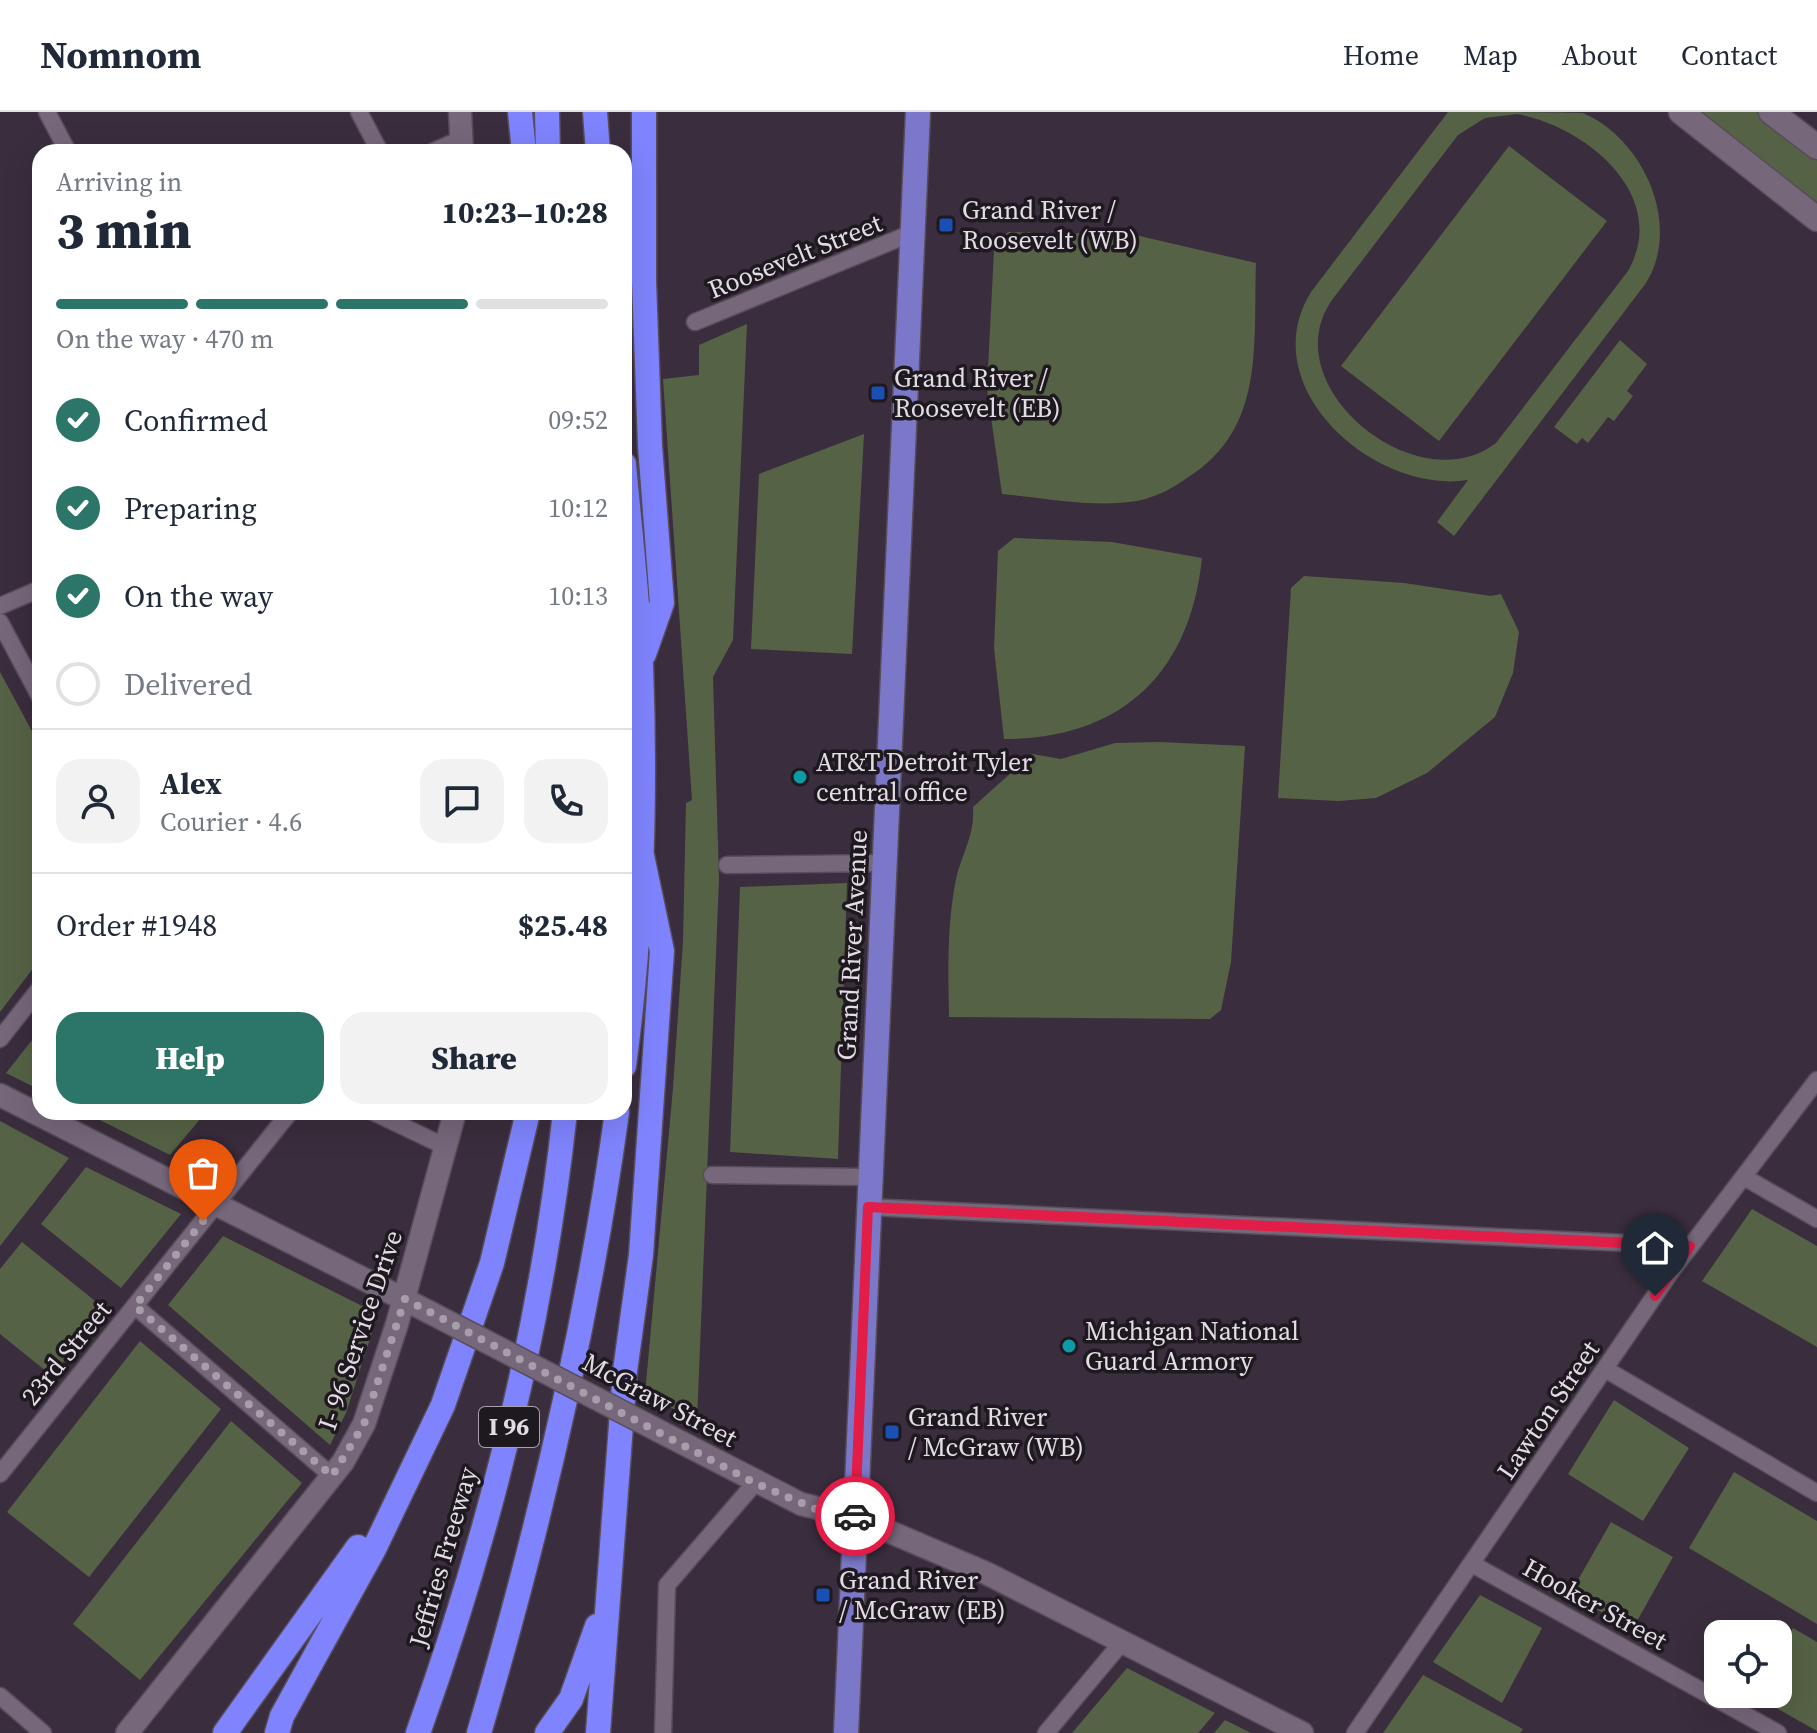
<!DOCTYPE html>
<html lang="en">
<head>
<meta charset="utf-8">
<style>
  :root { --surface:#fff; --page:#f2f2f3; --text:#1f2937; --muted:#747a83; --line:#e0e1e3; --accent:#2b7668 }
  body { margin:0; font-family:"Source Serif 4",serif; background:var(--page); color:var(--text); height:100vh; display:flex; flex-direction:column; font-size:30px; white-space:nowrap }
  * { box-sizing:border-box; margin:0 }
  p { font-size:26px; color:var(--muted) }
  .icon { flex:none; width:44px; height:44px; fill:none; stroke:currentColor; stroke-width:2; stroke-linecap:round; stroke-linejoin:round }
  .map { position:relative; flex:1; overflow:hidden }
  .sheet { position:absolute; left:32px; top:32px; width:600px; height:976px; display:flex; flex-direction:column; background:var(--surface); border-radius:24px; box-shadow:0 8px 32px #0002 }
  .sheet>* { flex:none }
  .fabs { position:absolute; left:1704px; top:1508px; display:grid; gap:16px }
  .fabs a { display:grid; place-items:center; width:88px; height:88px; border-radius:16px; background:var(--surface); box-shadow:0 8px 32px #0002; font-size:40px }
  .pin { position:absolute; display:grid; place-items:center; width:68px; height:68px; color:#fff; margin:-82px -34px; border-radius:50% 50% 50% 0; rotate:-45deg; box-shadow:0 0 8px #0007 }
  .pin .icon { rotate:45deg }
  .courier { position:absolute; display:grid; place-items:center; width:80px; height:80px; margin:-40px; border:6px solid #e11d48; border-radius:50%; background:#fff; color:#222; box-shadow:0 2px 10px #0007 }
  .overview em { font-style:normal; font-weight:800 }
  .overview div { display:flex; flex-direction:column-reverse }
  .overview { display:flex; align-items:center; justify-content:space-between; height:136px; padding:0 24px }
  h1 { font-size:52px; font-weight:800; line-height:60px }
  .bar { display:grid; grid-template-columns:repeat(4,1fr); gap:12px 8px; align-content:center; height:96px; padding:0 24px }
  .bar i { height:10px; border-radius:6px; background:var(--line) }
  .bar .active { background:var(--accent) }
  .bar p { grid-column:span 4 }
  .line { display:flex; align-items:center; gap:20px; padding:0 24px; border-top:2px solid var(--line) }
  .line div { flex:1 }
  .round { display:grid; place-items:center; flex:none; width:84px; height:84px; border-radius:24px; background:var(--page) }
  ol { padding:0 24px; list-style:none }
  li { display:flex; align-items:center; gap:24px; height:88px }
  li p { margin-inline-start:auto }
  li .icon { padding:8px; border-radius:50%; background:var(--accent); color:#fff; stroke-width:4 }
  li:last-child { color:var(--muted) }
  li i { width:44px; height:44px; border:4px solid var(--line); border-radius:50% }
  .cta { display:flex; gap:16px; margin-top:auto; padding:16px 24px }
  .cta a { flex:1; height:92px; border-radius:24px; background:var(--accent); color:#fff; font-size:32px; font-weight:800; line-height:92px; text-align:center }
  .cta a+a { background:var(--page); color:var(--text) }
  header { display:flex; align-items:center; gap:48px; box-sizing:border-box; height:112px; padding:0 40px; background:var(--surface); border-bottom:2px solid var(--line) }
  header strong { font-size:38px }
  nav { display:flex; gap:44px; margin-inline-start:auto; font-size:28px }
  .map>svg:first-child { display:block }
</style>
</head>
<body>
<header>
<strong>Nomnom</strong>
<nav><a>Home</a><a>Map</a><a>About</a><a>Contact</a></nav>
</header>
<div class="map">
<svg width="1817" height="1621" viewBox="0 0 1817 1621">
  <rect width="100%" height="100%" fill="#3a2d3d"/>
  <!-- green -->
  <path fill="#566245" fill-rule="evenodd" d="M1448 0C1472 0 1567 0 1583 1 1644 27 1682 113 1646 171L1454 424 1437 410 1468 368C1375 383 1252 275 1311 180ZM1517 2C1585 14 1671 83 1628 159L1496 331C1418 392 1272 274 1332 188L1458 23 1485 6Z
    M1696 0H1757L1817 46V93Z
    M1509 34 1607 109 1439 329 1341 254Z
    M1008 120 1131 122 1256 151C1253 233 1266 317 1187 366 1173 376 1154 386 1137 389 1094 396 1045 386 1002 382L987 277 994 138Z
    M747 212 733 528 713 565 719 767 697 1309 645 1282 673 976 683 829 686 691 692 688 663 267 699 263V233Z
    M1620 228 1647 252 1627 279 1633 284 1614 309 1608 305 1588 331 1582 326 1577 332 1554 315Z
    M864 322 852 542 751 537 759 362Z
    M1014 426 1112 430 1202 446C1190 562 1121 627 1004 627L994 536 998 439Z
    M1304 464 1404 471 1491 484 1501 482 1519 520 1513 561 1495 605 1427 661 1376 686 1339 689 1278 686 1291 476Z
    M0 560 40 634V847L0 900Z
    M1160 630 1245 634 1231 850 1221 898 1210 907 949 905C948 860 947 812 956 767 962 741 975 723 973 695L1032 642 1061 647 1115 631Z
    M847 771 838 1047 730 1040 740 775Z
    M40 918V978L6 961Z
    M84 1000H206L170 1043Z
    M0 1009 69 1046 0 1134Z
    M86 1055 181 1102 121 1176 41 1112Z
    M1752 1097 1817 1134V1235L1702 1169Z
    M223 1124 378 1202 346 1301 330 1333 168 1193Z
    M22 1130 105 1197 52 1264 0 1222V1157Z
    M140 1229 221 1297 89 1465 7 1400Z
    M1614 1288 1689 1336 1643 1409 1568 1362Z
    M231 1309 302 1371 140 1568 73 1512Z
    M1734 1360 1817 1409V1512L1689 1436Z
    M1611 1410 1673 1445 1632 1518 1570 1482Z
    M1480 1483 1542 1516 1502 1591 1433 1550Z
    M1793 1516 1817 1530V1619L1755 1584 1778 1582V1543Z
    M1127 1556 1215 1601 1198 1621H1072Z
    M1423 1563 1523 1617 1520 1621H1383Z
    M1225 1608 1251 1621H1214Z"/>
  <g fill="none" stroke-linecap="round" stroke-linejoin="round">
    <!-- minor casing -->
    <g stroke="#574c5a" stroke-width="19">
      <path id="minor" d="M47 0 68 40
        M359 0 380 40
        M432 40 461 27
        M695 210 912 121
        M0 494 40 477
        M0 510 40 585
        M727 753 884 751
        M0 927 40 876
        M373 1000 446 1035
        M712 1063 869 1065
        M1744 1065 1817 1107
        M868 1095 1690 1134
        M135 1194 332 1364
        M1605 1257 1817 1381
        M0 1362 290 1000
        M1472 1452 1778 1621
        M0 1584 43 1621
        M663 1621 667 1473 755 1371
        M1046 1621 1123 1529
        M1355 1621 1671 1160 1817 968"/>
    </g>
    <!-- tertiary casing -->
    <g stroke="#574c5a" stroke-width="25">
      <path id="tertiary" d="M460 0 462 40
        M0 983 429 1200
        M661 1320 801 1392 855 1405 986 1461 1302 1621
        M127 1621 343 1350 364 1312 397 1212 455 1000"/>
    </g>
    <!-- secondary casing -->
    <g stroke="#574c5a" stroke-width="27">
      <path id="secondary" d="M1681 0 1817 107
        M1771 0 1817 35"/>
    </g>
    <!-- primary casing -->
    <g stroke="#574c5a" stroke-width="27">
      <path id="primary" d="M846 1621 918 0"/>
    </g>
    <!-- motorway casing -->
    <g stroke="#574c5a" stroke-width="27">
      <path id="motorway" d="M520 0 524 40
        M547 0 548 40
        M595 0 598 40
        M624 352C630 419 638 486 641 553 646 685 642 822 624 954
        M644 542 662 491 650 334 644 169V0
        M225 1621 358 1435
        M277 1621 282 1604 374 1437 443 1293 492 1151 528 1000
        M418 1621C490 1421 542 1212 565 1000
        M479 1621C539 1417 588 1211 617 1000
        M547 1621 571 1587 597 1514
        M598 1621 625 1259 641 1143 662 839 640 734"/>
    </g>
    <!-- minor -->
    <use href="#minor" stroke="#76677a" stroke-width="16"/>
    <!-- tertiary -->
    <use href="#tertiary" stroke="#76677a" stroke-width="22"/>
    <!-- secondary -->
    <use href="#secondary" stroke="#76677a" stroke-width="24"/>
    <!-- primary -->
    <use href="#primary" stroke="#7b78c9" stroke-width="24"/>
    <!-- motorway -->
    <use href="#motorway" stroke="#7f84fe" stroke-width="24"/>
    <!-- tertiary-bridge casing -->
    <g stroke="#574c5a" stroke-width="25" stroke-linecap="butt">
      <path id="tertiary-bridge" d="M429 1200 661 1320"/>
    </g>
    <!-- tertiary-bridge -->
    <use href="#tertiary-bridge" stroke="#76677a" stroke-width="22"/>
  </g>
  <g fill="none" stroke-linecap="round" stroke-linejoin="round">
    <!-- done -->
    <path stroke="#a89eaa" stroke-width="8" stroke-dasharray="0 14.4" d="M203 1109 135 1194 332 1364 364 1312 405 1187 755 1371 825 1401 855 1404"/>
    <!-- route -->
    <path stroke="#e11d48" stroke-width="10" d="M855 1404 868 1095 1690 1134 1655 1184"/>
  </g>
  <!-- markers -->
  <g fill="#1a4fb4" stroke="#1e181f" stroke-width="3">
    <rect x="938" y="105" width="16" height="16" rx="4"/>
    <rect x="870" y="273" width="16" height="16" rx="4"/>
    <rect x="884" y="1312" width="16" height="16" rx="4"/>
    <rect x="815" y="1475" width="16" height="16" rx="4"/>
  </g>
  <g fill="#0f9aa8" stroke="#1e181f" stroke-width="3">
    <circle cx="800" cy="665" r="8"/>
    <circle cx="1069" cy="1234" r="8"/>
  </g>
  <g text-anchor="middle" stroke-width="7" stroke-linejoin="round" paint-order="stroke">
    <!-- shield labels -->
    <rect fill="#1e181f" stroke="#a8a0aa" stroke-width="2" x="479" y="1295" width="60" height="40" rx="6"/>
    <g font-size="24" font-weight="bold" fill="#e3dbe5">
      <text x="509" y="1323">I 96</text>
    </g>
    <!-- poi labels -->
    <g font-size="26" fill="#e3dbe5" stroke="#1e181f" text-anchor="start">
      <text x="962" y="107">Grand River /<tspan x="962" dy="30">Roosevelt (WB)</tspan></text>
      <text x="894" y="275">Grand River /<tspan x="894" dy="30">Roosevelt (EB)</tspan></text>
      <text x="816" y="659">AT&amp;T Detroit Tyler<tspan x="816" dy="30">central office</tspan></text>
      <text x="1085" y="1228">Michigan National<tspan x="1085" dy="30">Guard Armory</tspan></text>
      <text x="908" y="1314">Grand River<tspan x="908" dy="30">/ McGraw (WB)</tspan></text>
      <text x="839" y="1477">Grand River<tspan x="839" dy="30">/ McGraw (EB)</tspan></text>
    </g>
    <!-- street labels -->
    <g font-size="26" fill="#e3dbe5" stroke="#1e181f">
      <text transform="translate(795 144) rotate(-22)" y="9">Roosevelt Street</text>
      <text transform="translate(852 833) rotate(-87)" y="9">Grand River Avenue</text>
      <text transform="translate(360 1218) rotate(-71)" y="9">I- 96 Service Drive</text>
      <text transform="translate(66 1241) rotate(-51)" y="9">23rd Street</text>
      <text transform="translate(660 1288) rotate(28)" y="9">McGraw Street</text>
      <text transform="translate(1548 1298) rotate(-56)" y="9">Lawton Street</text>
      <text transform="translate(443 1445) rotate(-74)" y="9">Jeffries Freeway</text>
      <text transform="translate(1595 1492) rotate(29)" y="9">Hooker Street</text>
    </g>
  </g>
</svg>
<div class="fabs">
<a><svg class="icon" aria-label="locate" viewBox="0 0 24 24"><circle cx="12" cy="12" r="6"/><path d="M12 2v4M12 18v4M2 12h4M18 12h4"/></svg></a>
</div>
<div class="pin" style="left:203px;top:1109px;background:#ea580c"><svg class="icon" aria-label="bag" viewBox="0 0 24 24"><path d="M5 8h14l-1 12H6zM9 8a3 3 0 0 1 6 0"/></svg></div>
<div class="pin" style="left:1655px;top:1184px;background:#1f2937"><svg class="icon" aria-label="home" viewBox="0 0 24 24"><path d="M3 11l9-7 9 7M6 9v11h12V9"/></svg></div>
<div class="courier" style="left:855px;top:1404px"><svg class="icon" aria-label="car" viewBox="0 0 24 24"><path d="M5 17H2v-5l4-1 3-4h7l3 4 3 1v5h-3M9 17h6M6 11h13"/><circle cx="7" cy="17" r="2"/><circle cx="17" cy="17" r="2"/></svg></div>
<section class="sheet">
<div class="overview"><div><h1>3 min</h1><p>Arriving in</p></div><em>10:23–10:28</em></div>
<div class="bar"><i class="active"></i><i class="active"></i><i class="active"></i><i></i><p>On the way · 470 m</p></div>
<ol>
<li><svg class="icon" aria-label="check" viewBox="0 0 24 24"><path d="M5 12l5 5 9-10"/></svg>Confirmed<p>09:52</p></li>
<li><svg class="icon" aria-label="check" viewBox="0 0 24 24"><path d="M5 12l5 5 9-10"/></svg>Preparing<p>10:12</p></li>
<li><svg class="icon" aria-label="check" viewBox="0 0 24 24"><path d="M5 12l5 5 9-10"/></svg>On the way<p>10:13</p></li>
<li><i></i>Delivered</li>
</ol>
<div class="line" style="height:144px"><a class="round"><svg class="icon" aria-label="person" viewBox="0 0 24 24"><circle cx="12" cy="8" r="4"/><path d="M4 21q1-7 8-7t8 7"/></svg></a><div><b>Alex</b><p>Courier · 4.6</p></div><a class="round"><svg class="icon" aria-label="chat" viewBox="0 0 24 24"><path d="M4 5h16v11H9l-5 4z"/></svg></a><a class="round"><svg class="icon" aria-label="phone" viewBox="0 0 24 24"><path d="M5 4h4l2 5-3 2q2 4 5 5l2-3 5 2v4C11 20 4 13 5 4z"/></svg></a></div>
<div class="line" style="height:104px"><div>Order #1948</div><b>$25.48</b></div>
<div class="cta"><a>Help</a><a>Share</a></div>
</section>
</div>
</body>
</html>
